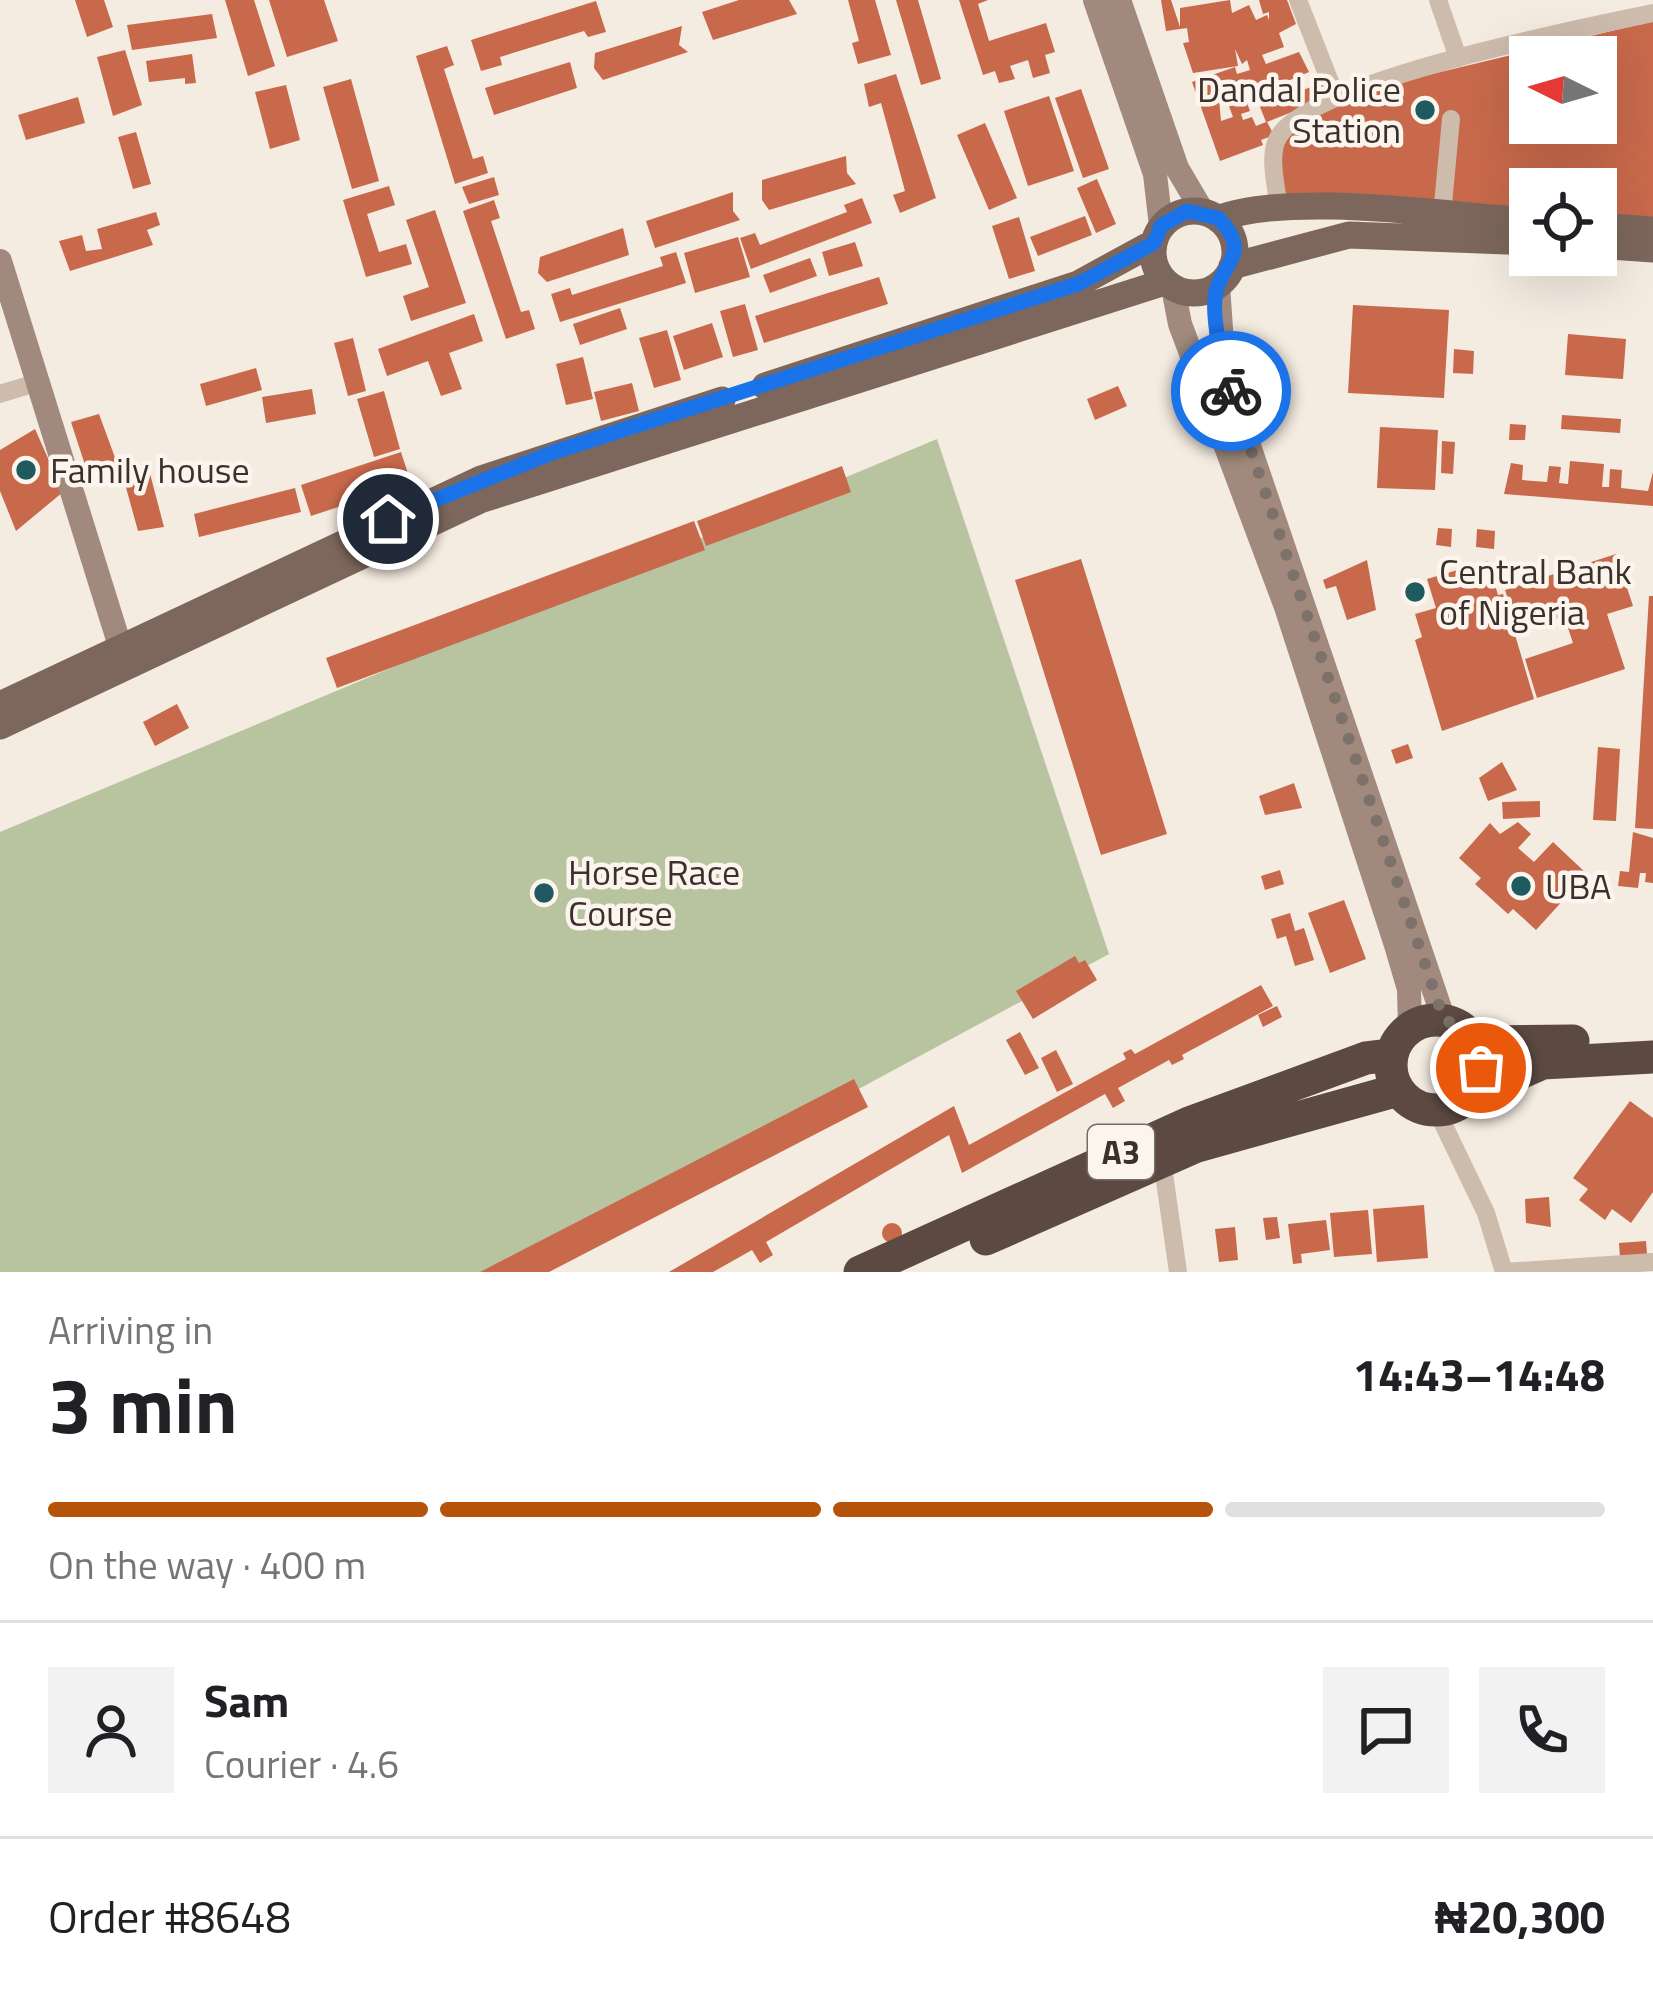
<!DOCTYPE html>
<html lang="en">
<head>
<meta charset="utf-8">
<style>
  :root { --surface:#fff; --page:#f2f2f2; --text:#202124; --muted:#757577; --line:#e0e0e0; --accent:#b45309 }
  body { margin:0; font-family:"Titillium Web",sans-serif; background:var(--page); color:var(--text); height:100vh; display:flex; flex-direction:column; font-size:45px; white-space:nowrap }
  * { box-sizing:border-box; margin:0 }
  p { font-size:39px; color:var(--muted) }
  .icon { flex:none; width:66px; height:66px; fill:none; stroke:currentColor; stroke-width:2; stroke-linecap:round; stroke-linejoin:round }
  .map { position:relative; height:1272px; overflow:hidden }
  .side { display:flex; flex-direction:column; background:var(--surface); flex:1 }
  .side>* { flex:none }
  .needle { width:78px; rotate:275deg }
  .buttons { position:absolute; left:1509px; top:36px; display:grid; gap:24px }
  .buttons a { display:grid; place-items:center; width:108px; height:108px; border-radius:0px; background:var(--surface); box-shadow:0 12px 48px #0002; font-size:60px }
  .pin { position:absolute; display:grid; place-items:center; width:102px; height:102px; color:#fff; margin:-51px; border:6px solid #fff; border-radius:50%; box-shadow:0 3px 12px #0007 }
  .courier { position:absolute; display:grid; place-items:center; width:120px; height:120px; margin:-60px; border:9px solid #1a73e8; border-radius:50%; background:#fff; color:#222; box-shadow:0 3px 15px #0007 }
  .headline em { font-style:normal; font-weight:700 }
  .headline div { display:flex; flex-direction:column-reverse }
  .headline { display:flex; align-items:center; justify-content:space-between; height:204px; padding:0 48px }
  h1 { font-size:78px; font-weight:700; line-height:90px }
  .bar { display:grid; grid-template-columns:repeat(4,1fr); gap:18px 12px; align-content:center; height:144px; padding:0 48px }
  .bar i { height:15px; border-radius:9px; background:var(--line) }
  .bar .active { background:var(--accent) }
  .bar p { grid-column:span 4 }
  .line { display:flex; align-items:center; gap:30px; padding:0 48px; border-top:3px solid var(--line) }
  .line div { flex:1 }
  .round { display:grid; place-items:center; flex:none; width:126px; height:126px; border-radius:0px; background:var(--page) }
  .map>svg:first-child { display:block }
</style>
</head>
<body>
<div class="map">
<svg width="1653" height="1272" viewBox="0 0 1653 1272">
  <rect width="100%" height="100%" fill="#f4ebe1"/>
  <!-- green -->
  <path fill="#b8c4a0" d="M937 439 1109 954 519 1272H0V832Z"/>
  <!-- building -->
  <path fill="#c8694b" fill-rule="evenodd" d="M75 0H104L113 27 87 37Z
    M225 0H254L275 66 248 76Z
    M269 0H324L338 41 287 57Z
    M739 0H789L797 14 713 40 702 12Z
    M848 0H875L891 55 858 64 852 43 859 41Z
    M896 0H918L941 79 921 85Z
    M959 0H988L978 4 989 41 1046 23 1055 52 1045 55 1050 73 1033 78 1028 60 1010 66 1015 79 999 83 995 71 983 75Z
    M1161 0H1171L1180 27V8L1230 0 1232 13 1249 5 1256 20 1267 15 1269 20V12L1263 14 1259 0H1287L1296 24 1279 33 1284 47 1262 55 1266 64 1299 52 1309 72 1257 94 1245 97 1243 91 1219 99 1221 121 1233 117 1227 101 1244 95 1250 111 1241 114 1243 120 1252 117 1256 126 1266 122 1260 107 1321 83 1327 98 1267 122 1274 135 1261 140 1263 145 1220 161 1192 82 1235 67 1237 74 1250 70 1247 60 1242 64 1235 49 1238 66 1193 73 1183 43 1189 42 1187 28 1166 31Z
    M596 1 606 32 588 37 584 31 500 57 502 65 481 71 471 40Z
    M212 14 217 38 132 50 127 25Z
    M1653 21V220L1596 218V189H1530V217L1279 209 1275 145 1336 97ZM1530 57H1596V123H1530Z
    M682 26 679 45 688 52 603 80 594 68 595 53Z
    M447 46 454 65 444 69 473 159 483 156 488 173 455 184 416 56Z
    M125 50 142 105 113 116 97 57Z
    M192 54 196 83 185 84V78L149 82 146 61Z
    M570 62 577 88 494 115 485 88Z
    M896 74 936 198 900 213 893 195 905 191 881 103 869 107 864 84Z
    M351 79 379 181 352 189 323 87Z
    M286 85 300 140 270 149 255 92Z
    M1081 89 1109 169 1083 178 1055 98Z
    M1049 96 1074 171 1028 186 1004 111Z
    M78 97 85 123 26 140 18 115Z
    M985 123 1017 198 989 210 957 135Z
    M136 132 151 184 133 189 118 137Z
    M846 156 847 173 856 184 769 210 762 200V180Z
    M494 177 499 195 469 204 462 187Z
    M1097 179 1116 224 1096 233 1077 188Z
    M389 186 395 205 367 214 379 252 406 244 412 264 366 277 343 200Z
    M733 192V211L740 220 655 248 646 221Z
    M862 198 872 223 751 269 740 238 755 233 760 245 847 212 844 205Z
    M494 200 500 218 491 221 521 312 529 310 535 329 506 339 463 211Z
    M435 210 466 303 411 321 403 296 429 287 406 220Z
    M156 212 160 225 147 230 153 245 70 271 59 241 82 235 86 251 102 249 97 229Z
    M1085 216 1092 235 1038 256 1030 237Z
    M1019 217 1035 271 1009 279 992 226Z
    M623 228 629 255 547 282 538 273 540 257Z
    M738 237 750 277 695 293 684 253Z
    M855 242 863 266 829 276 822 252Z
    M676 252 686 283 560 322 551 294 570 288 572 295 663 266 660 257Z
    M810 258 817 276 770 293 763 275Z
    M879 277 888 304 764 343 755 316Z
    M745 304 758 350 733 357 720 311Z
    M1353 305 1449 310 1444 398 1348 393Z
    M620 308 627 329 580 345 573 324Z
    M474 314 483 341 449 353 462 389 441 396 428 361 387 376 378 349Z
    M712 323 723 357 684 370 673 336Z
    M667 330 681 380 654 388 639 338Z
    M1568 334 1626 339 1623 379 1565 375Z
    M353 338 366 391 348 396 334 343Z
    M1454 349 1474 351 1473 374 1453 373Z
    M583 357 593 399 566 405 556 364Z
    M256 368 262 390 206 406 200 384Z
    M632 383 639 411 601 421 594 392Z
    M1118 386 1127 406 1095 420 1087 399Z
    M312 389 316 414 266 423 262 397Z
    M384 391 400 449 374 457 357 399Z
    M99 414 117 463 87 471 71 422Z
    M1562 415 1621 419 1620 433 1561 429Z
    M1510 424 1526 425 1525 440H1509Z
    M1380 427 1438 430 1435 490 1377 488Z
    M35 429 63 492 16 531 0 491V450Z
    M1442 441 1455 442 1453 474 1441 473Z
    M401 452 411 483 311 516 301 485Z
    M1570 461 1604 464 1602 487H1609L1610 469 1622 470 1621 488 1648 491 1653 472V506L1504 494 1511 463 1523 465 1522 480 1547 482 1549 466 1561 467 1559 483 1568 484Z
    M148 466 164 527 138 531 122 473Z
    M842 466 851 492 706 546 697 521Z
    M295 488 301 512 199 537 194 514Z
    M694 521 705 550 337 688 326 658Z
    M1438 528 1452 529 1451 547 1436 545Z
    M1477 529 1495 531 1494 549 1476 547Z
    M1616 554 1633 606 1607 614 1625 669 1537 698 1525 659 1573 643 1564 616 1518 631 1505 590Z
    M1081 559 1167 834 1101 855 1015 580Z
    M1367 560 1376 610 1347 620 1336 586 1326 589 1323 580Z
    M1488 561 1498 595 1503 594 1534 699 1442 731 1415 640 1422 637 1415 614 1436 608 1427 579Z
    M1649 596H1653V829L1635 828Z
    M177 704 189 728 155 746 143 722Z
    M1408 744 1413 758 1396 764 1391 750Z
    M1598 747 1620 749 1616 821 1593 820Z
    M1502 762 1517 790 1488 801 1479 778Z
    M1294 783 1302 808 1265 815 1259 796Z
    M1540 801V817L1503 819 1502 802Z
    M1518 822 1531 834 1518 848 1534 862 1553 842 1587 874 1536 930 1513 909 1508 914 1475 884 1481 878 1459 858 1490 823 1500 834Z
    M1633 832 1653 838V883L1645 882 1646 873H1640L1638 888 1618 886 1620 871 1629 872Z
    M1280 870 1284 884 1265 890 1261 876Z
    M1344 900 1366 959 1330 973 1308 913Z
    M1290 913 1295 931 1304 928 1314 960 1295 966 1286 936 1277 939 1271 919Z
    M1075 956 1079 963 1085 960 1097 980 1033 1019 1016 991Z
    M1261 985 1273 1006 1182 1055 1184 1059 1172 1065 1169 1060 1118 1088 1125 1101 1113 1108 1105 1094 962 1173 949 1135 766 1242 773 1255 760 1263 752 1250 713 1272H669L954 1106 969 1145 1126 1059 1123 1053 1131 1049 1135 1054Z
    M1277 1006 1282 1017 1263 1027 1258 1015Z
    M1020 1032 1039 1068 1025 1075 1006 1040Z
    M1056 1050 1073 1084 1057 1092 1041 1058Z
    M854 1079 868 1107 549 1272H480Z
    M1630 1101 1653 1118V1192L1631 1223 1612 1209 1605 1220 1579 1200 1588 1189 1573 1178Z
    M1549 1197 1551 1227 1526 1223 1525 1199Z
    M1424 1205 1428 1258 1377 1262 1373 1209Z
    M1368 1210 1372 1254 1334 1257 1330 1213Z
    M1277 1217 1280 1238 1266 1240 1263 1218Z
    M1326 1220 1330 1250 1301 1254 1302 1263 1293 1264 1288 1224Z
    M882 1233a10 10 0 1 1 20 0a10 10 0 1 1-20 0Z
    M1235 1227 1238 1260 1219 1262 1215 1229Z
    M1646 1241 1647 1254 1620 1257 1619 1243Z"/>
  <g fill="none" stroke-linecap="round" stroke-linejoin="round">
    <!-- street -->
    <path stroke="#cdbbac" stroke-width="18" d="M1298 0 1336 97
      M1438 0 1458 58
      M1279 209C1277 189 1267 154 1279 136 1314 80 1582 28 1653 13
      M1442 215 1451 119
      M0 394 36 383
      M1436 1109 1486 1213 1504 1272
      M1162 1160 1178 1272
      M1504 1272 1653 1262"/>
    <!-- secondary -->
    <path stroke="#a18a7d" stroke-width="24" d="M1095 0 1155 174 1161 226
      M1119 0 1177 168 1203 212
      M0 261 120 646
      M1218 285 1224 372 1444 1020
      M1173 288 1180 324 1286 607 1396 945 1409 989 1410 1028"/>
    <!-- primary -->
    <path stroke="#7d675c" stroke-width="27" d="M1153 252a41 41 0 1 1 82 0a41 41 0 1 1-82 0Z
      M1218 219C1289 191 1450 216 1530 221
      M1596 226 1653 230
      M1596 245 1653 249
      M1232 266 1349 235 1530 242
      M765 386 1078 284 1153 243
      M0 705 481 479 722 400
      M0 726 480 500 1165 282"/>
    <!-- highway -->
    <path stroke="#5c4a42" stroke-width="33" d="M1391 1065a45 45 0 1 1 90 0a45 45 0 1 1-90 0Z
      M1475 1042 1573 1041
      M1472 1094 1543 1063 1653 1057
      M986 1239 1197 1146 1398 1090
      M860 1272 1189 1123 1366 1058 1391 1055"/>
  </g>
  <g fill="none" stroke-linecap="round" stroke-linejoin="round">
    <!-- done -->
    <path stroke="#7c716b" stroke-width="12" stroke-dasharray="0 21.6" d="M1231 391 1444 1020C1468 1028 1480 1043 1481 1068"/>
    <!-- route -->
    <path stroke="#1a73e8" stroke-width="15" d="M388 519 554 452 1078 284 1154 243 1161 226 1187 211 1218 218C1248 249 1230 257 1218 285 1208 309 1223 367 1231 391"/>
  </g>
  <!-- markers -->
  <g fill="#1f5a5e" stroke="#fbf5ee" stroke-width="4.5">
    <circle cx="1425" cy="110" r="12"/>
    <circle cx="26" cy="470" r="12"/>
    <circle cx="1415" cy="592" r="12"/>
    <circle cx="1521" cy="886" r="12"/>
    <circle cx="544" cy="893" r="12"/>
  </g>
  <g text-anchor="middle" stroke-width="9" stroke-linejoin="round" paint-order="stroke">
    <!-- shield labels -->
    <rect fill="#fbf5ee" stroke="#756b66" stroke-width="3" x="1088" y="1125" width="66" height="54" rx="9"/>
    <g font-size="33" font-weight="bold" fill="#3b302b">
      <text x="1121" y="1164">A3</text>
    </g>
    <!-- poi labels -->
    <g font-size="36" fill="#3b302b" stroke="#fbf5ee" text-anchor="start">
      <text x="1401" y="102" text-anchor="end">Dandal Police<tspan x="1401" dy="41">Station</tspan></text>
      <text x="50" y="483">Family house</text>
      <text x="1439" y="584">Central Bank<tspan x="1439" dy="41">of Nigeria</tspan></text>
      <text x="568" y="885">Horse Race<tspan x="568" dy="41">Course</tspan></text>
      <text x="1545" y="899">UBA</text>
    </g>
  </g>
</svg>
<div class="buttons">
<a><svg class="needle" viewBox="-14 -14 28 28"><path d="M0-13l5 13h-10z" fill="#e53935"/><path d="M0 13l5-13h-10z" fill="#757577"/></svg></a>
<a><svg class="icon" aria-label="locate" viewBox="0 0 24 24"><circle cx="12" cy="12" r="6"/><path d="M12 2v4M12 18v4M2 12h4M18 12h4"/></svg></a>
</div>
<div class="pin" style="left:1481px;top:1068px;background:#ea580c"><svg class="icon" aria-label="bag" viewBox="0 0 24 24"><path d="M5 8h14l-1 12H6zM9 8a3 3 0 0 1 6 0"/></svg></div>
<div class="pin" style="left:388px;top:519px;background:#1f2937"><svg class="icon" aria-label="home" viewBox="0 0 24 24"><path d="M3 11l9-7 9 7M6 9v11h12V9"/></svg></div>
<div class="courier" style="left:1231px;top:391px"><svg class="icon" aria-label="bike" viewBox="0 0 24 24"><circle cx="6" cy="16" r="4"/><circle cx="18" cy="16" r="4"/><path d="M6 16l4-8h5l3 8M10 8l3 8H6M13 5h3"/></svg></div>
</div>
<section class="side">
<div class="headline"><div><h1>3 min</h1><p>Arriving in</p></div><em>14:43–14:48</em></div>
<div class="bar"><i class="active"></i><i class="active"></i><i class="active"></i><i></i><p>On the way · 400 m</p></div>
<div class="line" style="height:216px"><a class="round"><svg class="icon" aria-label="person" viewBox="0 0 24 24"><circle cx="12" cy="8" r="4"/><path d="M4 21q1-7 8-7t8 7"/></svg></a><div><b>Sam</b><p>Courier · 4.6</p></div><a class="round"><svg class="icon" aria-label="chat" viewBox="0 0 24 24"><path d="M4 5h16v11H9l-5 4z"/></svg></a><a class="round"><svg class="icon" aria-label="phone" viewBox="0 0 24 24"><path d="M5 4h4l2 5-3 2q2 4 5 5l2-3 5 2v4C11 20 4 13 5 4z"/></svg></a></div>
<div class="line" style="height:156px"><div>Order #8648</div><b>₦20,300</b></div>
</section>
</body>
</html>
